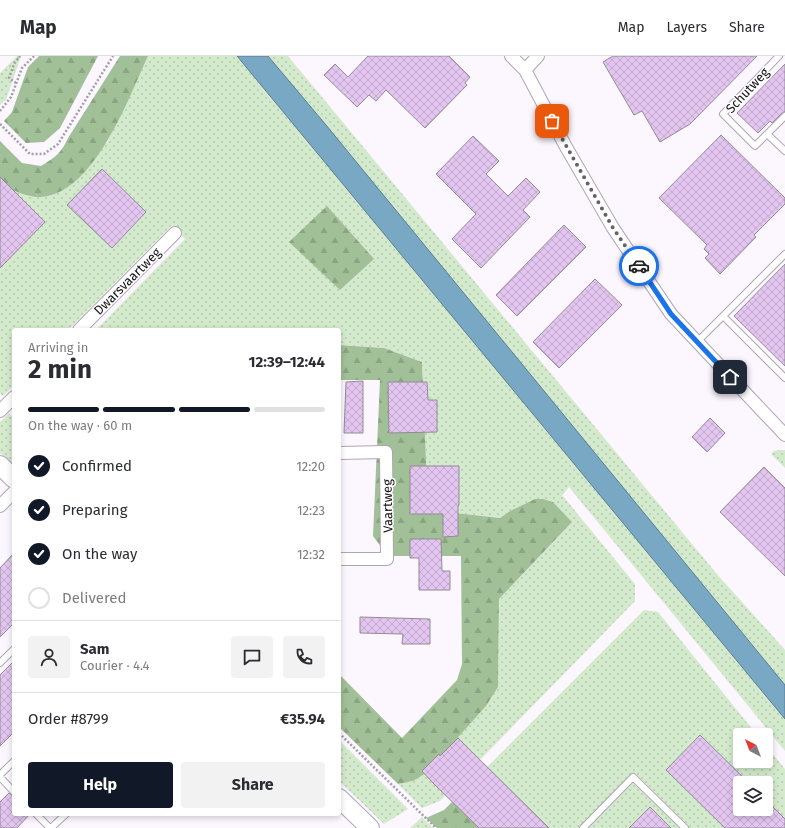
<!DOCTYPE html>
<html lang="en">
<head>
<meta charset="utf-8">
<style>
  :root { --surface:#fff; --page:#f2f2f3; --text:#2b2b33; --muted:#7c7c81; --line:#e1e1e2; --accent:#111827 }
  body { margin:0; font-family:"Fira Sans",sans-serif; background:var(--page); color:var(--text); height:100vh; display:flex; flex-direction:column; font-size:15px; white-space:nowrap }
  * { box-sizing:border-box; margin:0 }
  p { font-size:13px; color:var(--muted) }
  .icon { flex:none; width:22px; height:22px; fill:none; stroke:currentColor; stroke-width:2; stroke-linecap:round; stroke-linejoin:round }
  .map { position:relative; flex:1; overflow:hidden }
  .sheet { position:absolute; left:12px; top:272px; width:329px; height:488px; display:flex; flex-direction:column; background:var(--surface); border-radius:4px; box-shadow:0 2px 6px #0003 }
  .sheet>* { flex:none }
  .needle { width:26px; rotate:318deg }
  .fabs { position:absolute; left:733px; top:672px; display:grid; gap:8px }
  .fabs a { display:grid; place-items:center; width:40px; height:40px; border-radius:4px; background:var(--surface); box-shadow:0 2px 6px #0003; font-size:20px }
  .pin { position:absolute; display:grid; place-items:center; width:34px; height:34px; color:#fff; margin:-17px; border-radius:8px; box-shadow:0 2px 6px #0006 }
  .courier { position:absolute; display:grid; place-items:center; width:40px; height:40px; margin:-20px; border:3px solid #1a73e8; border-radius:50%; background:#fff; color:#222; box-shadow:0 1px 5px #0007 }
  .head em { font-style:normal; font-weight:700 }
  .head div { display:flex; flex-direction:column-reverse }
  .head { display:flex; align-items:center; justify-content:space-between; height:68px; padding:0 16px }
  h1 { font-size:26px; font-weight:700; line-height:30px }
  .bar { display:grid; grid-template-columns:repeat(4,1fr); gap:6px 4px; align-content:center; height:48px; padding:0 16px }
  .bar i { height:5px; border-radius:3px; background:var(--line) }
  .bar .current { background:var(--accent) }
  .bar p { grid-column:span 4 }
  .line { display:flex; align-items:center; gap:10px; padding:0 16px; border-top:1px solid var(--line) }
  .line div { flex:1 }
  .round { display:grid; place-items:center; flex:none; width:42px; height:42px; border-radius:4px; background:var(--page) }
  ol { padding:0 16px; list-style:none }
  li { display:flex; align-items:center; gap:12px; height:44px }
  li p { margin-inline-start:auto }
  li .icon { padding:4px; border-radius:50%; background:var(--accent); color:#fff; stroke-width:4 }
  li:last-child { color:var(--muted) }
  li i { width:22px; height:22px; border:2px solid var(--line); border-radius:50% }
  .primary-button { display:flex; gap:8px; margin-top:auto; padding:8px 16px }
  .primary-button a { flex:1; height:46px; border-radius:4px; background:var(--accent); color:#fff; font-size:16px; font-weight:700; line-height:46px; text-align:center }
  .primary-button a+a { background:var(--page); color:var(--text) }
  header { display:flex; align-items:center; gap:24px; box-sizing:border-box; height:56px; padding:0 20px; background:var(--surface); border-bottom:1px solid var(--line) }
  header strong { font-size:19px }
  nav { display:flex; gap:22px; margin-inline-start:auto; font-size:14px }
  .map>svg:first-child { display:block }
</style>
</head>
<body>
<header>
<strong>Map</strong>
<nav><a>Map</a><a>Layers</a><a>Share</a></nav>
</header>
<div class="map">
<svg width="785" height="772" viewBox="0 0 785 772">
  <defs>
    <pattern id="grass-dots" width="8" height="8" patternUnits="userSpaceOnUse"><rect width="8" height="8" fill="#d4eacd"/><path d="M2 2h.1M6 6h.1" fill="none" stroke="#b5c8af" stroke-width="1.8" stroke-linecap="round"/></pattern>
    <pattern id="forest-firs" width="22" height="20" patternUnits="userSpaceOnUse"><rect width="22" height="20" fill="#a1c098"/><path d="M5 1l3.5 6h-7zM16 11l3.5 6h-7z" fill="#8aa482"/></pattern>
    <pattern id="building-cross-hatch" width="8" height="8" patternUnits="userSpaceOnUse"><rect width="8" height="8" fill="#e3c6f0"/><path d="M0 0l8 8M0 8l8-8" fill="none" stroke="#c2a9cd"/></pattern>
  </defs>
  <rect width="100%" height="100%" fill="#fcf6ff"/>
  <!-- grass -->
  <path fill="url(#grass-dots)" fill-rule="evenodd" d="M17 0H21L6 44 0 49V17Z
    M148 0H237L785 663V695L569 431 561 441 563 440 635 528V545L440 745 422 752 398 728 413 725 498 631 499 543 572 466 543 443H535L510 455 500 462 428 454 422 306 384 292 339 289V274H96L185 183 172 169 68 274H14V329L3 340 0 337V127L107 87Z
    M268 0H288L716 517 785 594V629Z
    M9 357 14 363V410L0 397V366Z
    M780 394H785V412L771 398 774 395Z
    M644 554 658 556 757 679H740V705H766V690L785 713V772H524L475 723ZM740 727H766V753H740Z
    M339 684 408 753 384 768 339 725Z
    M422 761 433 772H410Z"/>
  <!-- forest -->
  <path fill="url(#forest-firs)" d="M39 0H98L60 72 44 86 26 87 4 65 12 56 28 11Z
    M120 0H148C129 41 94 139 40 141 26 141 12 134 0 127V85L22 107 41 110C54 102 61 98 68 82Z
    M327 150 374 203 340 234 289 186Z
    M339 289 384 292 422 306 428 454 500 462 510 455 535 443H543L553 446 572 466 499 543 498 631 486 650 426 717 413 725 398 728 339 671V618L402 682 457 624 462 608 461 500H388L373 480 380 324H339Z
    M475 723 524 772H437L426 762 444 754Z"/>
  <!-- water -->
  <path fill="#79a8c4" stroke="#5b7b90" d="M237 0H268L326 69 785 629V663Z"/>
  <!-- building -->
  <path fill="url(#building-cross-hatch)" stroke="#928b95" d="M368 0H449L470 21 465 27 467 29 425 72 386 34 376 45 369 39 357 51 324 19 335 8 348 21Z
    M613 0H757L690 68 660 86 642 55 634 59 603 6Z
    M785 8V56L782 57 772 67 770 65 758 77 737 57Z
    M721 79 785 142V148L754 179 756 181 720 218 705 202 709 198 704 193 707 189 659 142Z
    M473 80 499 105 486 118 508 140 526 122 540 136 523 154 530 161 481 212 452 183 476 158 436 118Z
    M102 113 146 156 112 192 67 149Z
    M0 121 45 166 0 212Z
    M564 169 586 191 517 260 496 239Z
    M785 208V310L734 260Z
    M595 223 622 249 559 312 533 286Z
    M363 325V377H344L346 326Z
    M388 326H427L428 344H437V376L389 377Z
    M710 362 725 377 707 396 692 381Z
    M410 410H459V449H458V480L443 481V458H410Z
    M764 411 785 432V520L720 456Z
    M410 483H441L442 515H450V534H419V502H410Z
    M14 497V567L0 581V512Z
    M360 561 430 563V588H402L403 578 360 577Z
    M14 605V676L0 690V619Z
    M700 679 749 727H740V753H766V744L785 763V772H725L666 714Z
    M458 682 472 696 549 772H479L433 727 422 715 439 698 440 700Z
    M9 737 14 740V758H30L17 772H0V746Z
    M650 751 671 772H629Z"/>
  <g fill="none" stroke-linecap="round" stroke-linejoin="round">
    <!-- lane casing -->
    <g stroke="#aea7b2" stroke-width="8">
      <path id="lane" d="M785 60 767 78 785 95
        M767 78 755 90 723 58 779 0
        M723 260 785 322
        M697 286 785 198
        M0 607 14 593
        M0 719 14 705
        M0 721 14 736
        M36 758 50 772
        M51 772 66 758
        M583 772 633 721 685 772"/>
    </g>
    <!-- street casing -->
    <g stroke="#aea7b2" stroke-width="14">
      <path id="street" d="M511 0 525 14 566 91 613 172 671 258 785 379
        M525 14 538 0
        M79 274 175 177
        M0 355 14 341
        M339 397 386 396 387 503H339
        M0 450 14 436"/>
    </g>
    <!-- secondary casing -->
    <g stroke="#aea7b2" stroke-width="20">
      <path id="secondary" d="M0 409 14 423
        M339 742 370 772"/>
    </g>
    <!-- path -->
    <path stroke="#a29ea5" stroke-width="2.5" stroke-dasharray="2 2" stroke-linecap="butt" d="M16 27 9 22 14 8 20 0
      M0 55 11 41 22 12 34 0
      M0 68 30 98H44L58 88 113 0
      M339 677 436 772"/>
    <!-- lane -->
    <use href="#lane" stroke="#fff" stroke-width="6"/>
    <!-- street -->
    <use href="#street" stroke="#fff" stroke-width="12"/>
    <!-- secondary -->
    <use href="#secondary" stroke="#fff" stroke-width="18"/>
  </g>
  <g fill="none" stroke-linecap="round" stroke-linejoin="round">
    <!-- done -->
    <path stroke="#666268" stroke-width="4" stroke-dasharray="0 7.2" d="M552 65 613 172 639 210"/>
    <!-- route -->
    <path stroke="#1a73e8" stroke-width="5" d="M639 210 671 258 730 321"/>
  </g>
  <g text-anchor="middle" stroke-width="3" stroke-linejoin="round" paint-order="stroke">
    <!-- street labels -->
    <g font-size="13" fill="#161317" stroke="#fff">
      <text transform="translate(747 34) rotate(-47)" y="5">Schutweg</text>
      <text transform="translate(127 225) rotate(-45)" y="5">Dwarsvaartweg</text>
      <text transform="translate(387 450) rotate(-91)" y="5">Vaartweg</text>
    </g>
  </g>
</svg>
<div class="fabs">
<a><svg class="needle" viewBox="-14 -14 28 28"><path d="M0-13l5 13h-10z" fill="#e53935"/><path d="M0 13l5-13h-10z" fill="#7c7c81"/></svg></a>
<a><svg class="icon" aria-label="layers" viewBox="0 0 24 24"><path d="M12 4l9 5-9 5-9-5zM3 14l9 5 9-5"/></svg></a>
</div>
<div class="pin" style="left:552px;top:65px;background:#ea580c"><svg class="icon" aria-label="bag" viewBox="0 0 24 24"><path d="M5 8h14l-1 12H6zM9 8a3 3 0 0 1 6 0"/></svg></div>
<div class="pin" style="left:730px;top:321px;background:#1f2937"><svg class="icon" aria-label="home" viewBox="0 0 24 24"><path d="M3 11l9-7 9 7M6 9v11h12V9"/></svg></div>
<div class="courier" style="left:639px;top:210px"><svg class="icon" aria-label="car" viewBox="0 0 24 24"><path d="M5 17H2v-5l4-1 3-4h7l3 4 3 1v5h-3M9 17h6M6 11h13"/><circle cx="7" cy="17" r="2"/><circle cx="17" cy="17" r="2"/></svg></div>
<section class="sheet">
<div class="head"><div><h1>2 min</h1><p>Arriving in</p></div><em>12:39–12:44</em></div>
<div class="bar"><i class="current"></i><i class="current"></i><i class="current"></i><i></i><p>On the way · 60 m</p></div>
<ol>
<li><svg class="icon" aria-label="check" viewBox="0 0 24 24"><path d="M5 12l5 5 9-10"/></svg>Confirmed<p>12:20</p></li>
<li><svg class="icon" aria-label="check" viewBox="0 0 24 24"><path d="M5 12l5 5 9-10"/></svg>Preparing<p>12:23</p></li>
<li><svg class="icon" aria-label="check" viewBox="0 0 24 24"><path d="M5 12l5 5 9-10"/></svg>On the way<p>12:32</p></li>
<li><i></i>Delivered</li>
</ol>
<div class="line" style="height:72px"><a class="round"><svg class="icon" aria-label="person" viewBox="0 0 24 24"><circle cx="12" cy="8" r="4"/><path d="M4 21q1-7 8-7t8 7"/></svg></a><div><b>Sam</b><p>Courier · 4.4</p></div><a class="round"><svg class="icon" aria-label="chat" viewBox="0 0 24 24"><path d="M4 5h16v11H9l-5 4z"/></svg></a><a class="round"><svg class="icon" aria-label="phone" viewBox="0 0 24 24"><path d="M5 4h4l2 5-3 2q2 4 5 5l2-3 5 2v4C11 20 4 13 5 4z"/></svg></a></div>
<div class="line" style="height:52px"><div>Order #8799</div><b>€35.94</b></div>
<div class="primary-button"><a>Help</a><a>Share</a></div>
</section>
</div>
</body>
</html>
